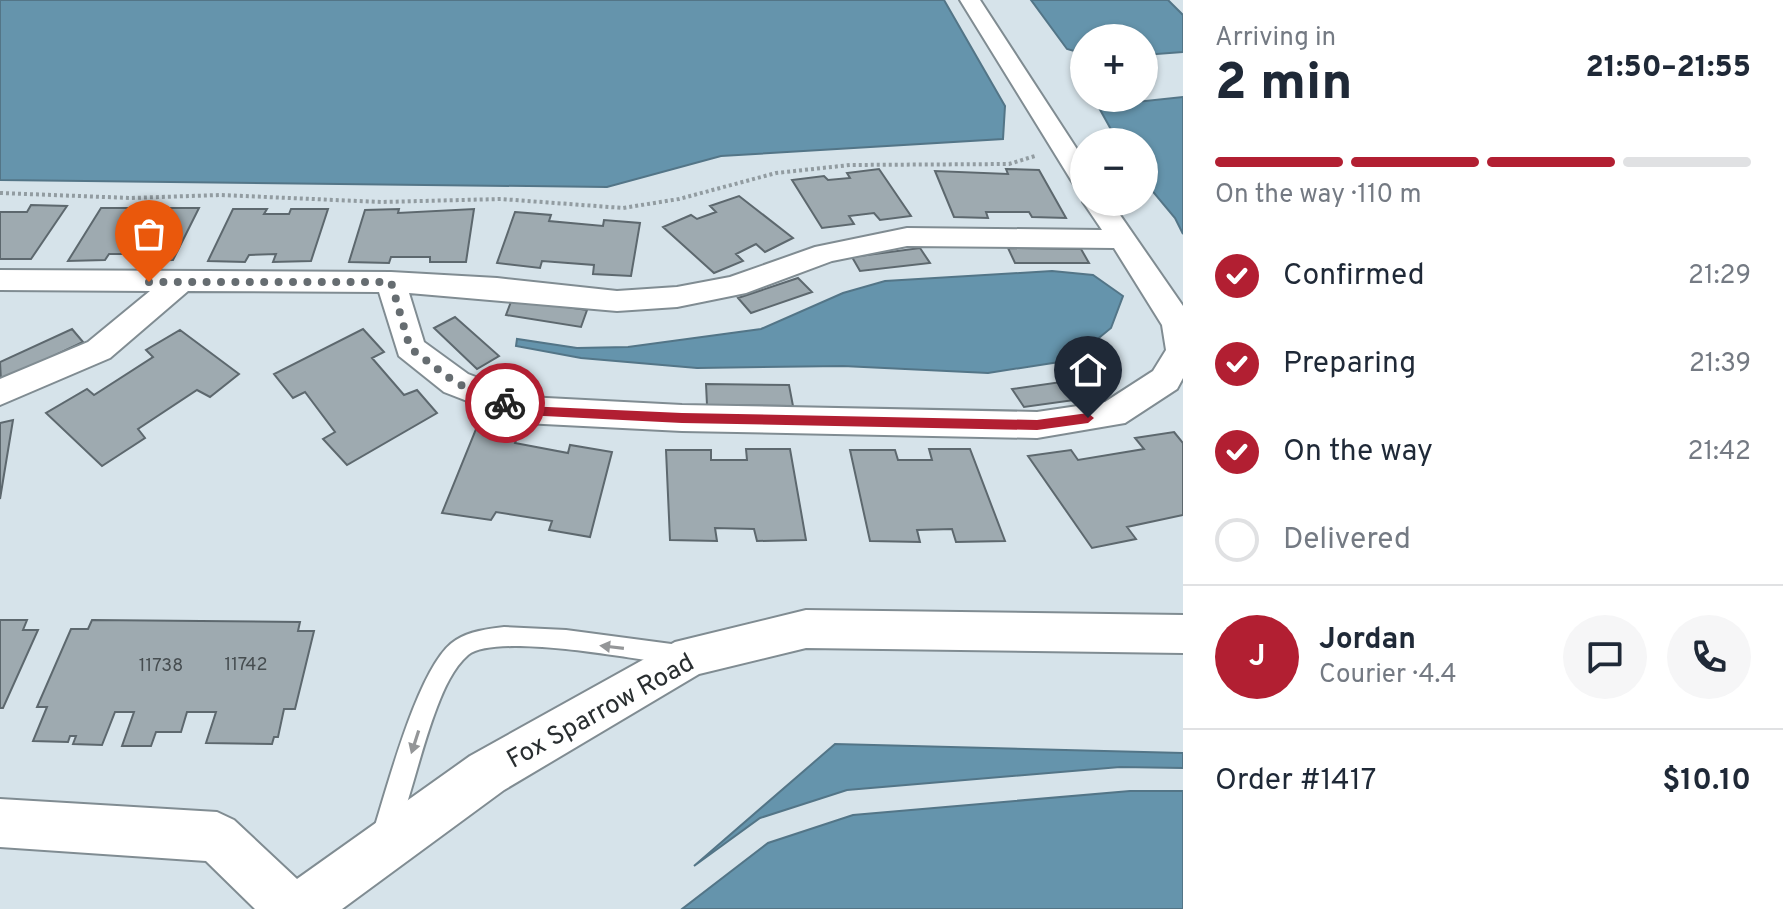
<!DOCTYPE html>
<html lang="en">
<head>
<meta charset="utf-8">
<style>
  :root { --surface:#fff; --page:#f6f6f7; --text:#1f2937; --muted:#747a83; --line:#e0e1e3; --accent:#b21f32 }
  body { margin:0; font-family:Overpass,sans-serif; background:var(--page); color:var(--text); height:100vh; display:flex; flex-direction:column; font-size:30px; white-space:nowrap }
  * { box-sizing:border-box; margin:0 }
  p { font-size:26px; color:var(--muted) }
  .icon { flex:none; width:44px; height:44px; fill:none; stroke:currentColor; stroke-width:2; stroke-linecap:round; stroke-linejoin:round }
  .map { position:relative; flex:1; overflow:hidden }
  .details { display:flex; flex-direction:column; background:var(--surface); width:600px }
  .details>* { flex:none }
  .fabs { position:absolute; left:1070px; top:24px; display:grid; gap:16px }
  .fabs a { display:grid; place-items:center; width:88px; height:88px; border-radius:50%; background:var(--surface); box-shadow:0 2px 6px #0004; font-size:40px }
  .pin { position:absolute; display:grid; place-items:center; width:68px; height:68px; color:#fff; margin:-82px -34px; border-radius:50% 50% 50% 0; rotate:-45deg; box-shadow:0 0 8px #0007 }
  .pin .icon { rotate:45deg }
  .courier { position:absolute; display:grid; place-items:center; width:80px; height:80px; margin:-40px; border:6px solid #b21f32; border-radius:50%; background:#fff; color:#222; box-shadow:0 2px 10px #0007 }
  .headline em { font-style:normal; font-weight:800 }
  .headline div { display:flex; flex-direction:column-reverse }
  .headline { display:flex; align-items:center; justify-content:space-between; height:136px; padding:0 32px }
  h1 { font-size:52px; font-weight:800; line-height:60px }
  .bar { display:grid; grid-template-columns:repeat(4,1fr); gap:12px 8px; align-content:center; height:96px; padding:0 32px }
  .bar i { height:10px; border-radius:6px; background:var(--line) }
  .bar .selected { background:var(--accent) }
  .bar p { grid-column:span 4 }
  .line { display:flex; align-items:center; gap:20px; padding:0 32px; border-top:2px solid var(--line) }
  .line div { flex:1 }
  .round { display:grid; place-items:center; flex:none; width:84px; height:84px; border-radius:42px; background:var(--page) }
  ol { padding:0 32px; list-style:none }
  li { display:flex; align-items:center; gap:24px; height:88px }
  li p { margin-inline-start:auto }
  li .icon { padding:8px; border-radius:50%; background:var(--accent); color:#fff; stroke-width:4 }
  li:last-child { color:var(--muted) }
  li i { width:44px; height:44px; border:4px solid var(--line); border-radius:50% }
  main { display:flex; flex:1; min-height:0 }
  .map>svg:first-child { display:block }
</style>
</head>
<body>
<main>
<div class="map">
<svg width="1183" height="909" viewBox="0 0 1183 909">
  <rect width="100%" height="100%" fill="#d6e3ea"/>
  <!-- water -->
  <path fill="#6594ac" stroke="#537587" stroke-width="2" d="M0 0H944L1005 106 1003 139 721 156 607 187 0 180Z
    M1031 0H1168L1183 15V52L1144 55V38H1084V54L1067 49Z
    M1183 97V234L1175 218 1144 181V142H1118L1098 106Z
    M1052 271 1093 275 1123 296 1111 328 1072 360 988 373 843 366 697 368 581 358 516 346 517 339 577 348 628 347 761 329 843 293 885 281Z
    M835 744 1183 753V768L1120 767 847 790 760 818 694 866Z
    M1130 791H1183V909H682L768 843 853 815Z"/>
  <!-- building -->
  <path fill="#9eaab0" stroke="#5d686e" stroke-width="2" d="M879 169 911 216 880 220 874 213 849 216 854 224 822 228 792 180 824 176 828 180 850 178 847 173Z
    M1006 169 1039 170 1066 218 1032 217 1029 212H986L988 218 954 217 935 171 1008 174Z
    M739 196 793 238 765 252 756 244 736 254 743 261 714 273 663 227 691 215 697 219 716 212 710 206Z
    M31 205 67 206 31 259H0V212H27Z
    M101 208H136L133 213 157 214 160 208H199L173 260 134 261 138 254H109L105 260 68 261Z
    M233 209H267L264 214H289L291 209H328L311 261 273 262 276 254 249 255 245 262 208 261Z
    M399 209 398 213 474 209 466 262H430V257H391L389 263 349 262 365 210Z
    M515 212 551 215 549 221 603 226 604 220 640 223 631 276 593 274 594 265 542 261 540 268 497 263Z
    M920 248 930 263 860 271 852 257Z
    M1008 248 1081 249 1089 263H1015Z
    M798 278 812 292 751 313 738 298Z
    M512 299 587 310 581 327 506 315Z
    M455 317 499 356 477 369 434 328Z
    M72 329 83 342 1 381 0 362Z
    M363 329 384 352 372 358 404 395 417 390 437 413 347 465 323 439 335 432 305 392 293 398 274 374Z
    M180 330 239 374 210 397 197 390 138 429 145 438 102 466 46 413 87 389 94 395 153 357 146 350Z
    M1089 378 1103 396 1024 407 1012 389Z
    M706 384 789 385 793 406 707 405Z
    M13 420 0 499V423Z
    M476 429 518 435 515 443 568 453 570 445 612 452 590 537 549 530 552 521 496 512 491 520 442 513Z
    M1174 432 1183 443V515L1127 527 1136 539 1092 548 1028 456 1071 450 1078 460 1144 449 1135 438Z
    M746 449H790L806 540 757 541 754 529 715 528 717 541 670 540 666 450H711V460H747Z
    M929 449H970L1005 541 956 542 952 529 917 530 920 542 870 541 850 450H895L898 460H932Z
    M0 620H27L23 630H38L3 708H0Z
    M92 620 300 622 298 631H314L295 709H284L278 737H274L272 744 206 743 216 712H187L181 732H156L151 746H122L134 712H115L102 745 73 744 76 736H70L68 742 33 741 47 707H37L71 629H88Z"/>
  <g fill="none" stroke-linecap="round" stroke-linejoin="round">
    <!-- lane casing -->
    <g stroke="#808c92" stroke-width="4">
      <path id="lane" d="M504 627 566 630 679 645 687 648 690 655 687 662 679 665C639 660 497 632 468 655 453 668 444 689 437 707 420 751 411 798 394 841L385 844 376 841 373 832C387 789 419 662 456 640 470 631 488 629 504 627Z"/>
    </g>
    <!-- street casing -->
    <g stroke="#808c92" stroke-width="4">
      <path id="street" d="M960 0H980L1084 160V188L1075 186 1071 180Z
        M1083 202H1111L1183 306V378L1177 389 1125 423 1037 438 682 431 524 423 444 392 399 356 379 292 188 291 110 358 0 405V379L88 342 150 291 0 290V270L391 272 497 278 617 291 677 287 730 277 815 247 907 228 1102 230ZM907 246 1114 248 1162 325 1166 350 1153 371 1105 402 1037 412 682 405 527 397 468 374 424 342 409 293 617 311 677 307 746 293 832 261Z
        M806 610 1183 615V653L806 648 699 674 504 790 342 909H255L206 861 0 847V799L217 812 234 820 297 879 470 756 675 642Z"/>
    </g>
    <!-- path -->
    <path stroke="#929ca1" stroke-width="4" stroke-dasharray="3 3" stroke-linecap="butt" d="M0 193 131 198 221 195 381 202 501 199 623 208 679 199 776 173 850 165 1009 164 1035 156"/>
    <!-- lane -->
    <use href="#lane" fill="#fff" fill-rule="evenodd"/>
    <!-- street -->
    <use href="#street" fill="#fff" fill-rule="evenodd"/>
  </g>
  <!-- one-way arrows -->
  <defs><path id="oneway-solid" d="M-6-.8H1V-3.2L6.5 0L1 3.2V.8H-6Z" transform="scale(2)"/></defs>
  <g fill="#949698">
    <use href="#oneway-solid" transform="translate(612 647) rotate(-173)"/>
    <use href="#oneway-solid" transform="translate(415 742) rotate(108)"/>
  </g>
  <!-- route -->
  <path fill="#b21f32" d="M505 398 525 406 682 413 1037 420 1088 413 1094 418 1088 423 1037 430 682 423 524 415 501 406V400Z"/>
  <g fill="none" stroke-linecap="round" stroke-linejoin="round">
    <!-- done -->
    <path stroke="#666d71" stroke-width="8" stroke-dasharray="0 14.4" d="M149 282H391L410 348 456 383 505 403"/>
  </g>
  <g text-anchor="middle" stroke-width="7" stroke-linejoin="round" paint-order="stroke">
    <!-- number labels -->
    <g font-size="18" fill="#464d50">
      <text x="246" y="670">11742</text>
      <text x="161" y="671">11738</text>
    </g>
    <!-- near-street labels -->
    <g font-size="26" fill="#292e30" stroke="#fff">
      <text transform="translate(600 710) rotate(-29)" y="9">Fox Sparrow Road</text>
    </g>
  </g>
</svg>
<div class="fabs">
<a>+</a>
<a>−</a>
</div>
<div class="pin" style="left:149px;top:282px;background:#ea580c"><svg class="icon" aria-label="bag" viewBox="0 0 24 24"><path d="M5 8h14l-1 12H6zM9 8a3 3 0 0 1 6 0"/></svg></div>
<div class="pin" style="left:1088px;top:418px;background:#1f2937"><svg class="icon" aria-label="home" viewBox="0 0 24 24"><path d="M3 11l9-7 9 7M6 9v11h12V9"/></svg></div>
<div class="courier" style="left:505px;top:403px"><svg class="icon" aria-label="bike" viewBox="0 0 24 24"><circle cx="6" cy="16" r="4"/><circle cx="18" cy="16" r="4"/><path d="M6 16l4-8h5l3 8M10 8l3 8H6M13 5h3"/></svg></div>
</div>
<section class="details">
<div class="headline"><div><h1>2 min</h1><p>Arriving in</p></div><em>21:50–21:55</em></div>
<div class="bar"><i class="selected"></i><i class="selected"></i><i class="selected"></i><i></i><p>On the way · 110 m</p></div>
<ol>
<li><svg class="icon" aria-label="check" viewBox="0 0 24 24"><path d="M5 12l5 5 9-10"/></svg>Confirmed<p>21:29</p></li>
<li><svg class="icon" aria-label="check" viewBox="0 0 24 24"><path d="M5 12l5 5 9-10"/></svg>Preparing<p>21:39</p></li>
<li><svg class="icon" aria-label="check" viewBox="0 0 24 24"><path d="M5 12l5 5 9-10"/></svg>On the way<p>21:42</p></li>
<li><i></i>Delivered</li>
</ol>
<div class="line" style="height:144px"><b class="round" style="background:var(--accent);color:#fff">J</b><div><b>Jordan</b><p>Courier · 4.4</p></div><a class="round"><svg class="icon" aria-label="chat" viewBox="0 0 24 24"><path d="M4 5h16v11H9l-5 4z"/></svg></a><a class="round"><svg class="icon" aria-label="phone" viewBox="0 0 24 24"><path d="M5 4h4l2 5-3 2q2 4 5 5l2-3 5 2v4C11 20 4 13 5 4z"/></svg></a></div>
<div class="line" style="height:104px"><div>Order #1417</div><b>$10.10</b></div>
</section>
</main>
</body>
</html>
